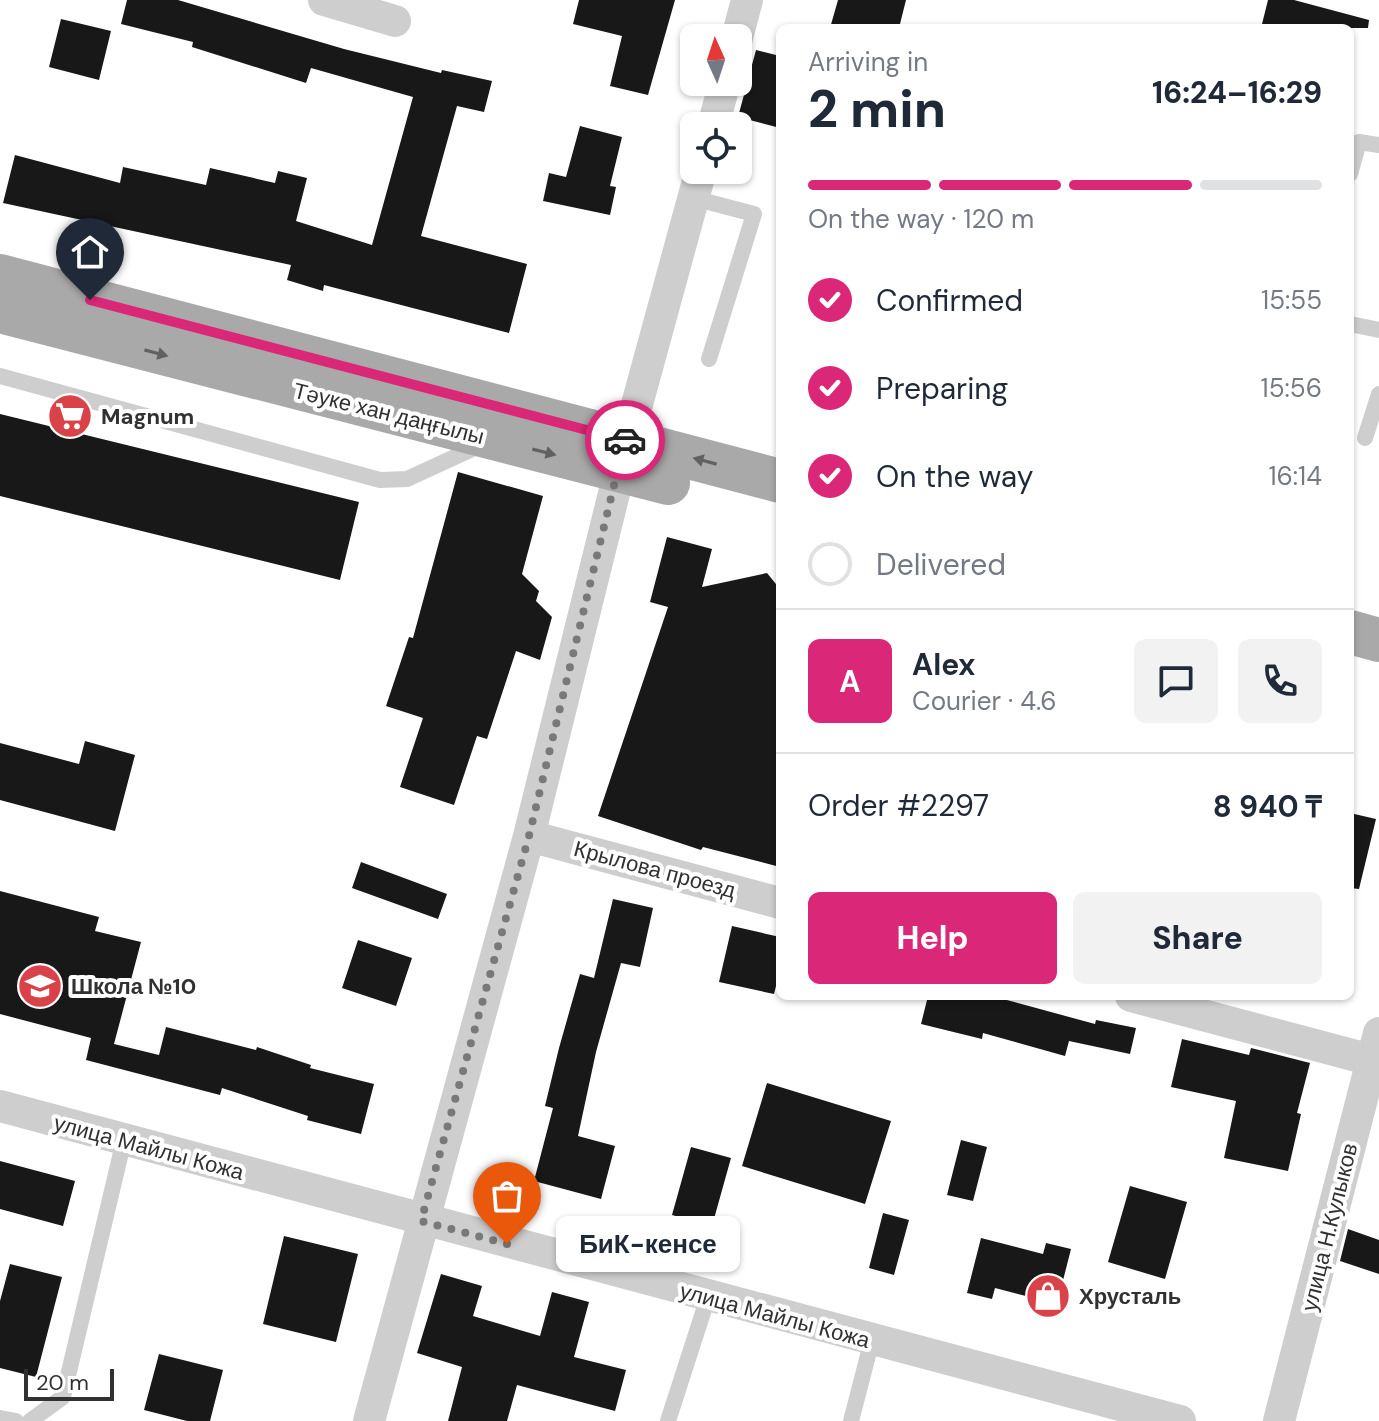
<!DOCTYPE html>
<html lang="en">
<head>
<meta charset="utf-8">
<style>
  :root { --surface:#fff; --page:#f2f2f3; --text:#1f2937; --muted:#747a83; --line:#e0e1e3; --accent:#db2777 }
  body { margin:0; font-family:"DM Sans",sans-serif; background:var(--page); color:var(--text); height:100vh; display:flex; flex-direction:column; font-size:30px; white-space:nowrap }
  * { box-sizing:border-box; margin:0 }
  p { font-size:26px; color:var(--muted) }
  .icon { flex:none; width:44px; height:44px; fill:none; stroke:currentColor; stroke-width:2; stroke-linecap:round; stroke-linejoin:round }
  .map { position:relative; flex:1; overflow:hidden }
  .side { position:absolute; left:776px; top:24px; width:578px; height:976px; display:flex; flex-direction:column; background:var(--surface); border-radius:12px; box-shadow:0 2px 6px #0004 }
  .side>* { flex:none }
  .needle { width:52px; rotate:357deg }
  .tools { position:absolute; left:680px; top:24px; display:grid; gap:16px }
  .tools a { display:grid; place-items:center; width:72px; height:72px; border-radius:12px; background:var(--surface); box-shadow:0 2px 6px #0004; font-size:40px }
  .scale { position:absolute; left:24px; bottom:20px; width:90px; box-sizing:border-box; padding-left:8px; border:4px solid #313131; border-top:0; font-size:22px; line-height:28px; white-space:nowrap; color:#313131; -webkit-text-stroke:6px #fff; paint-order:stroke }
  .pin { position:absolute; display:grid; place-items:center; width:68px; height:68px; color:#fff; margin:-82px -34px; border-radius:50% 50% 50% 0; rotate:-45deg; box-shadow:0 0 8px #0007 }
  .pin .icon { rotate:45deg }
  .courier { position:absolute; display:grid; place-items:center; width:80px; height:80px; margin:-40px; border:6px solid #db2777; border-radius:50%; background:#fff; color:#222; box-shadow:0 2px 10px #0007 }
  .bubble { position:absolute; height:56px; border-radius:12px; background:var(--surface); box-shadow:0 2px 6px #0004; font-size:26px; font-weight:800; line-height:56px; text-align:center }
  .headline em { font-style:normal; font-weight:800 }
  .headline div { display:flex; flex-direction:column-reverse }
  .headline { display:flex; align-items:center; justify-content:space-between; height:136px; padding:0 32px }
  h1 { font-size:52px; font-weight:800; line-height:60px }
  .bar { display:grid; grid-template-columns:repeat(4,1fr); gap:12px 8px; align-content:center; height:96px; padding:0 32px }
  .bar i { height:10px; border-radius:6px; background:var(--line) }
  .bar .selected { background:var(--accent) }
  .bar p { grid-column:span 4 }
  .line { display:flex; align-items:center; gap:20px; padding:0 32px; border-top:2px solid var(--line) }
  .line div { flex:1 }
  .round { display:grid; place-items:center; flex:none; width:84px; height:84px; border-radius:12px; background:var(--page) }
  ol { padding:0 32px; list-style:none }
  li { display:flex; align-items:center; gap:24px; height:88px }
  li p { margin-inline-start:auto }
  li .icon { padding:8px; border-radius:50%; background:var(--accent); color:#fff; stroke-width:4 }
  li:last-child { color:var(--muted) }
  li i { width:44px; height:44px; border:4px solid var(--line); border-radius:50% }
  .cta { display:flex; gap:16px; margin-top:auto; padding:16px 32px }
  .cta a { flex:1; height:92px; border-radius:12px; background:var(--accent); color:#fff; font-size:32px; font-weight:800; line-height:92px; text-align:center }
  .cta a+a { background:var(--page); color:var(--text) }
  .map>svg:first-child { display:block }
</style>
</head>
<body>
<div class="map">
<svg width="1379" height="1421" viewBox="0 0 1379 1421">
  <rect width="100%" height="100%" fill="#fff"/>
  <!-- building -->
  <path fill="#181818" d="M127 0H178L344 49 441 73 442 70 492 81 484 112 457 106 421 236 527 264 509 333 324 285 323 291 287 280 291 265 3 203 15 155 120 183 123 167 206 185 210 168 275 183 278 171 307 178 296 221 372 245 413 97 311 68 306 83 192 47 193 42 121 24Z
    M579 0H675L648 95 610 86 622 36 573 24Z
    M838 0H906L899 28H830Z
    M1268 0H1294L1369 20 1368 28H1261Z
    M61 19 111 31 99 80 49 67Z
    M756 50 780 56V128L738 117Z
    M580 126 622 137 610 186 616 187 610 215 543 201 549 173 566 177Z
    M0 414 359 502 340 580 0 496Z
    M458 472 543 496 522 574 539 591 536 601 552 617 540 660 516 651 487 739 477 736 454 805 400 787 423 718 386 706 409 637 413 638Z
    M667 537 712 549 702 587 767 573 780 589V867L703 847 701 850 598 816 668 607 650 602Z
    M85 741 135 755 115 831 0 800V743L79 764Z
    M1350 813 1376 819 1359 889 1350 888Z
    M361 862 447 894 438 919 352 888Z
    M0 891 99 917 95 931 141 942 114 1044 159 1055 166 1027 256 1050 257 1047 311 1065 310 1068 374 1084 361 1134 307 1120 308 1116 222 1088 220 1095 86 1060 91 1038 0 1014Z
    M613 899 653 908 640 967 621 963 596 1052 578 1136 615 1146 601 1199 534 1181 553 1108 545 1106 559 1048 580 974 594 978Z
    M732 926 780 937V970L774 994 719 982Z
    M358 940 412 958 396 1006 342 988Z
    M928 996H992L1095 1024 1096 1020 1136 1028 1130 1054 1069 1041 1065 1056 983 1033 982 1039 921 1024Z
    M1182 1039 1249 1055 1251 1048 1310 1063 1297 1113 1301 1114 1288 1171 1224 1158 1236 1101 1171 1087Z
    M767 1083 891 1121 865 1204 742 1166Z
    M961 1140 987 1147 973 1201 947 1195Z
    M691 1147 731 1158 712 1226 672 1215Z
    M0 1161 75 1181 63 1226 0 1209Z
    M1130 1186 1187 1202 1165 1279 1108 1262Z
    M883 1213 909 1220 894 1275 869 1268Z
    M1348 1229 1379 1240V1274L1340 1261Z
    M284 1236 358 1254 336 1342 263 1324Z
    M981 1238 1043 1254 1046 1243 1071 1249 1057 1304 995 1288 992 1299 967 1293Z
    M10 1264 62 1277 36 1377 0 1368V1301Z
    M441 1274 482 1286 473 1316 540 1336 552 1292 589 1302 574 1357 626 1370 615 1411 517 1385 507 1421H448L462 1367 417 1353Z
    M159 1354 223 1370 210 1421H187L144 1410Z"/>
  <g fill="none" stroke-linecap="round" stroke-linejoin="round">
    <!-- service -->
    <path stroke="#cecece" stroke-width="16" d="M1350 174 1359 142 1379 145
      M693 198 754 214 709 359
      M1350 324 1379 330
      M0 376 380 480 407 479 481 445
      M1365 438 1379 394
      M0 1418 16 1421
      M30 1421 63 1397 124 1140
      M668 1421 708 1297
      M851 1421 872 1340"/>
    <!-- minor -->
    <path stroke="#cecece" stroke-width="32" d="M324 0 395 21
      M737 38 747 0
      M713 126 725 82
      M529 836 780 903
      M1131 996 1379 1062
      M0 1106 1180 1421
      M369 1421 529 836 627 441 701 170
      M1279 1421 1379 1033"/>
    <!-- primary -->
    <path stroke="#a9a9a9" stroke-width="44" d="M0 276 780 481
      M0 311 668 483
      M1350 632 1379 640"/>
  </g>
  <!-- one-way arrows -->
  <defs><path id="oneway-solid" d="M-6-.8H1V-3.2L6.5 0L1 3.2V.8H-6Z" transform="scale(2)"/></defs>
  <g fill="#616161">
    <use href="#oneway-solid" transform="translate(156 353) rotate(15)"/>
    <use href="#oneway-solid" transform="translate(544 452) rotate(14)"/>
    <use href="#oneway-solid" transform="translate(705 461) rotate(-165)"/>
  </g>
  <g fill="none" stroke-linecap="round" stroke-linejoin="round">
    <!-- done -->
    <path stroke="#797979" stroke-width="8" stroke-dasharray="0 14.4" d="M507 1244 421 1221 529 836 625 440"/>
    <!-- route -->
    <path stroke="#db2777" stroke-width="10" d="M90 300 625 440"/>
  </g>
  <!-- icons -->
  <defs>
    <g id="supermarket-disc" transform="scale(2.3)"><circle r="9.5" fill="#da424a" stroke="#fff"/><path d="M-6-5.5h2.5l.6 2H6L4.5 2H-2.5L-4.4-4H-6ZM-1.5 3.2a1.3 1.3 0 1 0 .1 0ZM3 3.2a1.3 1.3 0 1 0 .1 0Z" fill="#fff"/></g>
    <g id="school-disc" transform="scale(2.3)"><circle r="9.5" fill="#da424a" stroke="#fff"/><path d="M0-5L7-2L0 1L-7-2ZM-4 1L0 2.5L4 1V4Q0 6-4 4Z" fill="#fff"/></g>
    <g id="shop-disc" transform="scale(2.3)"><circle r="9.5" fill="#da424a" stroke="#fff"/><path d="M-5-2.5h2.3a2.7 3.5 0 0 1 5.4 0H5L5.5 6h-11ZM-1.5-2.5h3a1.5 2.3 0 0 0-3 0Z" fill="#fff"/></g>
  </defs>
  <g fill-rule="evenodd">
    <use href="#supermarket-disc" x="70" y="416"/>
    <use href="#school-disc" x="40" y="986"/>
    <use href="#shop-disc" x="1048" y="1296"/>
  </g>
  <g text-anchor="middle" stroke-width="8" stroke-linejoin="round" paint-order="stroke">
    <!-- street labels -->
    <g font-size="22" fill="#313131" stroke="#fff">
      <text transform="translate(389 413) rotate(14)" y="8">Тәуке хан даңғылы</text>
      <text transform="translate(655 869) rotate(15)" y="8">Крылова проезд</text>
      <text transform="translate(149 1147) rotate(15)" y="8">улица Майлы Кожа</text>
      <text transform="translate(1329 1227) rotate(-76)" y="8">улица Н.Кулыков</text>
      <text transform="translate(775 1315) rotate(15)" y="8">улица Майлы Кожа</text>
    </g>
    <!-- poi labels -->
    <g font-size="22" font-weight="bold" fill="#313131" stroke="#fff" text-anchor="start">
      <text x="101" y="424">Magnum</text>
      <text x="71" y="994">Школа №10</text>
      <text x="1079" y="1304">Хрусталь</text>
    </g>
  </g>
</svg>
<div class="tools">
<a><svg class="needle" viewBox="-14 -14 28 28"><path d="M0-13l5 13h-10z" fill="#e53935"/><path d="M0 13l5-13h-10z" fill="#747a83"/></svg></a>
<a><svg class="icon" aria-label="locate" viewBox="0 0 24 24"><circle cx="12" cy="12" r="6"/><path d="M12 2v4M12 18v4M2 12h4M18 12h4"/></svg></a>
</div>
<div class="scale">20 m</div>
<div class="pin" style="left:507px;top:1244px;background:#ea580c"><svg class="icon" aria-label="bag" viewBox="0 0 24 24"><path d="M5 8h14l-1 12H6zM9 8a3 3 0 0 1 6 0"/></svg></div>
<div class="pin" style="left:90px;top:300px;background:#1f2937"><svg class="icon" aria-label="home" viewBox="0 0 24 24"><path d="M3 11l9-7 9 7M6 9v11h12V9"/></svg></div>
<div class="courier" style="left:625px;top:440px"><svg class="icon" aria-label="car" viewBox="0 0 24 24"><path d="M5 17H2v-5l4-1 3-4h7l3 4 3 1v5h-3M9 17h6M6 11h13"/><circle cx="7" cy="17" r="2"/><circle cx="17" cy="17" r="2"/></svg></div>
<div class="bubble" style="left:556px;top:1216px;width:184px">БиК-кенсе</div>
<section class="side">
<div class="headline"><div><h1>2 min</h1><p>Arriving in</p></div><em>16:24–16:29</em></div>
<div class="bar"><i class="selected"></i><i class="selected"></i><i class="selected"></i><i></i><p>On the way · 120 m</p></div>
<ol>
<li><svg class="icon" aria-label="check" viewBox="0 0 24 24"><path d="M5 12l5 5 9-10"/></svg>Confirmed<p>15:55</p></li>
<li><svg class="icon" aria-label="check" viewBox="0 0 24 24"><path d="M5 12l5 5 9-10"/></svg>Preparing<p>15:56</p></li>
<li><svg class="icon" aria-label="check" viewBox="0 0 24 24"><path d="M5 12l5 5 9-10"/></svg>On the way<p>16:14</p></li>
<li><i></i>Delivered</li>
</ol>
<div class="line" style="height:144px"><b class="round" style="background:var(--accent);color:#fff">A</b><div><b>Alex</b><p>Courier · 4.6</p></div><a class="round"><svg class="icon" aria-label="chat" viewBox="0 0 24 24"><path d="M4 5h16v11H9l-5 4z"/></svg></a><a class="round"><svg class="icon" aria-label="phone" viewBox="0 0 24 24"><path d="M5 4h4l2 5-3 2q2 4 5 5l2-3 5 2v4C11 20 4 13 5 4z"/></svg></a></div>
<div class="line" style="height:104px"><div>Order #2297</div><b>8 940 ₸</b></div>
<div class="cta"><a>Help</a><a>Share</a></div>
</section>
</div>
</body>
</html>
